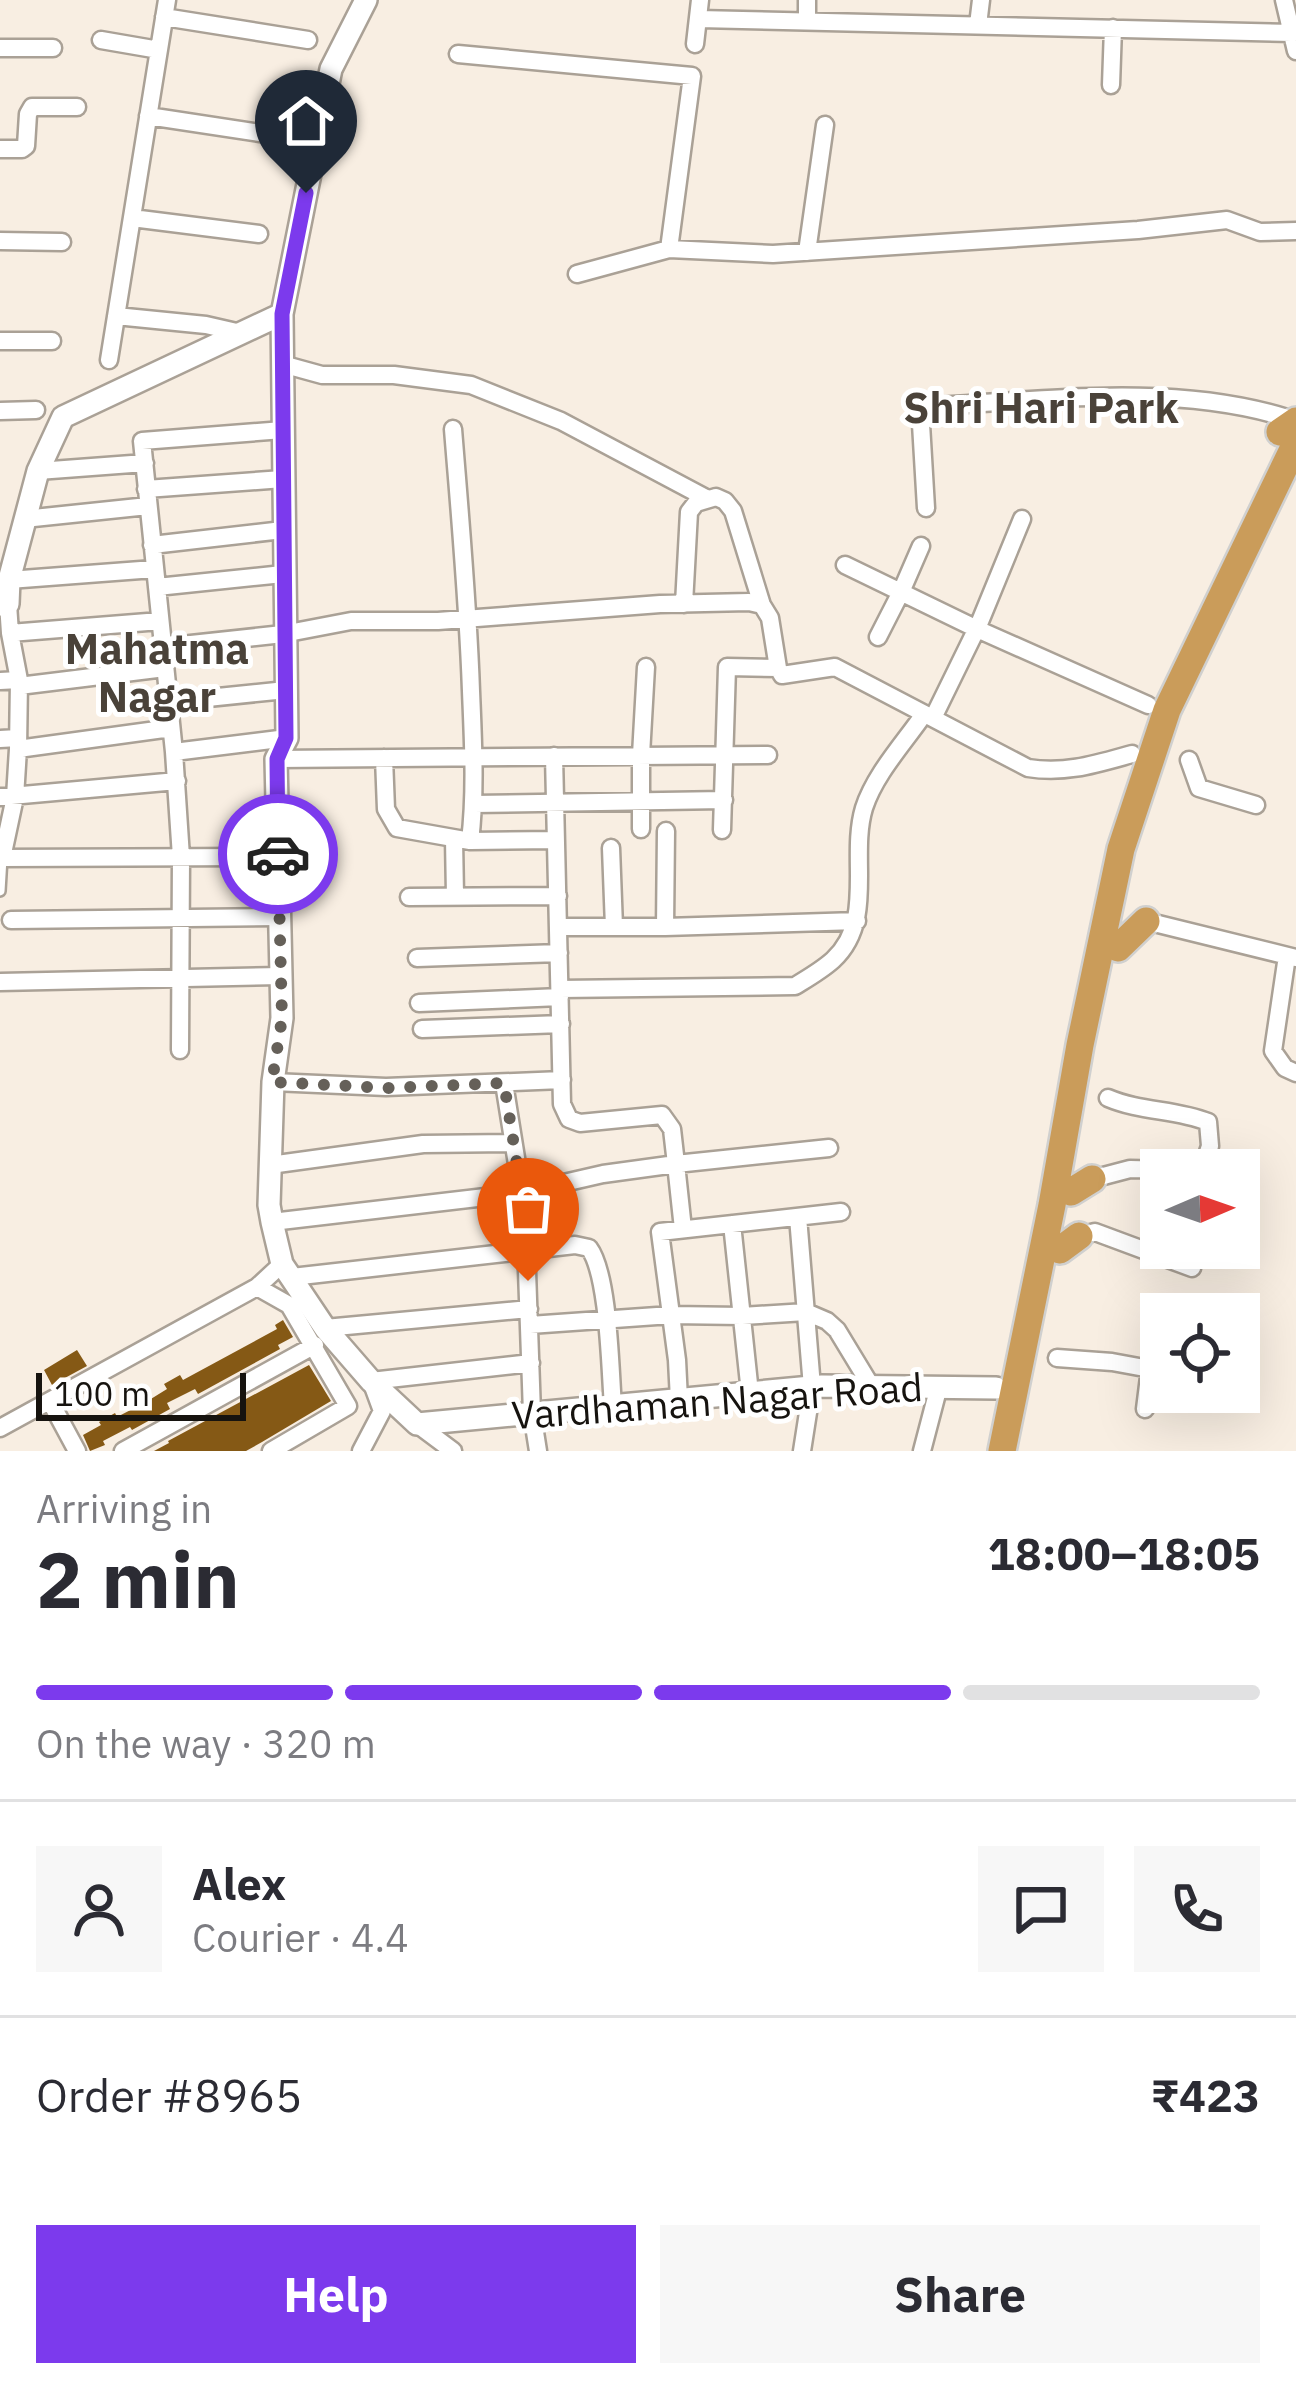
<!DOCTYPE html>
<html lang="en">
<head>
<meta charset="utf-8">
<style>
  :root { --surface:#fff; --page:#f7f7f7; --text:#2b2b33; --muted:#7c7c81; --line:#e1e1e2; --accent:#7c3aed }
  body { margin:0; font-family:"IBM Plex Sans",sans-serif; background:var(--page); color:var(--text); height:100vh; display:flex; flex-direction:column; font-size:45px; white-space:nowrap }
  * { box-sizing:border-box; margin:0 }
  p { font-size:39px; color:var(--muted) }
  .icon { flex:none; width:66px; height:66px; fill:none; stroke:currentColor; stroke-width:2; stroke-linecap:round; stroke-linejoin:round }
  .map { position:relative; height:1451px; overflow:hidden }
  .side { display:flex; flex-direction:column; background:var(--surface); flex:1 }
  .side>* { flex:none }
  .needle { width:78px; rotate:88deg }
  .buttons { position:absolute; left:1140px; top:1149px; display:grid; gap:24px }
  .buttons a { display:grid; place-items:center; width:120px; height:120px; border-radius:0px; background:var(--surface); box-shadow:0 12px 48px #0002; font-size:60px }
  .scale { position:absolute; left:36px; bottom:30px; width:210px; box-sizing:border-box; padding-left:12px; border:6px solid #16130f; border-top:0; font-size:33px; line-height:42px; white-space:nowrap; color:#16130f; -webkit-text-stroke:9px #fff; paint-order:stroke }
  .pin { position:absolute; display:grid; place-items:center; width:102px; height:102px; color:#fff; margin:-123px -51px; border-radius:50% 50% 50% 0; rotate:-45deg; box-shadow:0 0 12px #0007 }
  .pin .icon { rotate:45deg }
  .courier { position:absolute; display:grid; place-items:center; width:120px; height:120px; margin:-60px; border:9px solid #7c3aed; border-radius:50%; background:#fff; color:#222; box-shadow:0 3px 15px #0007 }
  .headline em { font-style:normal; font-weight:700 }
  .headline div { display:flex; flex-direction:column-reverse }
  .headline { display:flex; align-items:center; justify-content:space-between; height:204px; padding:0 36px }
  h1 { font-size:78px; font-weight:700; line-height:90px }
  .bar { display:grid; grid-template-columns:repeat(4,1fr); gap:18px 12px; align-content:center; height:144px; padding:0 36px }
  .bar i { height:15px; border-radius:9px; background:var(--line) }
  .bar .current { background:var(--accent) }
  .bar p { grid-column:span 4 }
  .line { display:flex; align-items:center; gap:30px; padding:0 36px; border-top:3px solid var(--line) }
  .line div { flex:1 }
  .round { display:grid; place-items:center; flex:none; width:126px; height:126px; border-radius:0px; background:var(--page) }
  .cta { display:flex; gap:24px; margin-top:auto; padding:24px 36px }
  .cta a { flex:1; height:138px; border-radius:0px; background:var(--accent); color:#fff; font-size:48px; font-weight:700; line-height:138px; text-align:center }
  .cta a+a { background:var(--page); color:var(--text) }
  .map>svg:first-child { display:block }
</style>
</head>
<body>
<div class="map">
<svg width="1296" height="1451" viewBox="0 0 1296 1451">
  <rect width="100%" height="100%" fill="#f8eee2"/>
  <!-- building -->
  <path fill="#855915" d="M283 1320 293 1337 278 1345 280 1349 198 1394 195 1389 167 1403 170 1409 132 1430 130 1427 103 1441 105 1445 90 1451 83 1435 101 1425 99 1422 115 1413 117 1417 146 1402 167 1389 164 1384 180 1375 183 1380 277 1329 275 1325Z
    M77 1350 87 1366 52 1385 44 1370Z
    M309 1365 331 1401 262 1442 246 1451H154L169 1443 168 1441Z"/>
  <g fill="none" stroke-linecap="round" stroke-linejoin="round">
    <!-- service casing -->
    <g stroke="#aaa196" stroke-width="14">
      <path id="service" d="M0 891 2 858"/>
    </g>
    <!-- minor casing -->
    <g stroke="#aaa196" stroke-width="21">
      <path id="minor" d="M1284 0 1296 51
        M164 17 308 40
        M699 19 1292 33
        M807 21V0
        M978 25 981 0
        M101 40 159 50
        M695 44 700 0
        M0 48H53
        M458 54 692 76 669 249
        M1111 85 1113 28
        M148 116 286 137
        M0 149H22L26 146 28 114 32 107H77
        M132 218 259 234
        M0 241 62 242
        M807 252 825 125
        M577 274 669 249 773 254 1138 230 1227 220 1260 232 1296 231
        M116 316 206 325 241 333
        M0 341H52
        M109 360 167 0
        M282 364 322 375H394L471 385 561 421 706 498
        M0 411 36 410
        M453 429C460 516 468 603 471 691 473 741 476 791 470 841
        M38 471 145 463
        M146 489 283 479
        M926 508 920 407C1039 401 1172 382 1287 418
        M24 519 148 506
        M152 545 283 530
        M845 565 977 629 1148 705
        M9 580 154 569
        M157 587 283 574
        M684 604 689 512 696 503 716 497 725 501 733 511 762 605
        M10 633 160 621
        M878 637 901 592 921 546
        M163 647 283 634 351 621H438L660 604 749 602 762 605 770 618 778 668
        M0 681 19 680
        M19 686 165 668
        M169 702 286 690
        M933 718 979 624 1022 519
        M0 739 18 738
        M18 749 171 728
        M174 752 287 738
        M554 756 562 1104 569 1119 580 1123 662 1115 672 1129 676 1164 829 1148
        M384 758 386 809 397 828 470 841 556 840
        M276 759 768 755
        M1189 760 1199 788 1256 805
        M0 797 177 781
        M474 804 724 800
        M641 829V755L646 667
        M722 830 727 667 778 668 782 675 835 667 1028 768C1066 774 1096 764 1132 754
        M454 839 455 896
        M611 848 614 927
        M0 858 279 857
        M2 858 15 797 18 749 19 680 10 633 8 604
        M409 897 558 896
        M11 920 280 917
        M1146 921 1296 958
        M558 927H665L857 921
        M665 927 666 831
        M1287 956 1273 1051 1285 1068 1296 1073
        M417 958 559 953
        M0 982 281 976
        M560 989 795 986C808 978 822 970 833 960 876 920 849 858 864 808 875 774 904 743 924 714
        M419 1003 560 997
        M422 1029 561 1024
        M180 1050 181 857 174 752 142 441 283 430
        M273 1082 386 1087 562 1080
        M504 1083 525 1214 532 1413 538 1451
        M1108 1098C1141 1112 1176 1109 1208 1122L1210 1146 1204 1164 1191 1170
        M270 1165 423 1144 512 1143
        M1092 1179 1130 1169 1171 1170
        M798 1217 812 1387 802 1451
        M272 1222 520 1193 603 1174 676 1164 683 1229
        M732 1224 750 1393
        M1079 1236 1095 1232 1192 1268
        M292 1277 575 1245 589 1248C609 1275 610 1370 613 1406
        M257 1287 289 1305 348 1406 271 1451
        M530 1325 671 1315 742 1316 806 1312 827 1321 837 1330 871 1386
        M325 1328 529 1309
        M1057 1358 1112 1362 1150 1369 1145 1409
        M679 1400 677 1360 660 1232 841 1212
        M50 1401 77 1451
        M417 1424 453 1451
        M0 1428 257 1287 282 1264
        M123 1451 315 1345
        M361 1451 382 1411 371 1381 531 1363
        M922 1451 939 1386"/>
    </g>
    <!-- tertiary casing -->
    <g stroke="#aaa196" stroke-width="26">
      <path id="tertiary" d="M366 0 331 69 282 314 287 738 276 759 282 1018 273 1082 269 1205 272 1222 282 1264 325 1328 371 1381 417 1424 822 1386 996 1388
        M0 605 8 604 9 580 38 471 63 417 282 314"/>
    </g>
    <!-- trunk casing -->
    <g stroke="#d0d0cf" stroke-width="32">
      <path id="trunk" d="M1280 432 1296 421
        M1118 948 1146 921
        M1071 1192 1092 1179
        M1060 1250 1079 1236
        M1002 1451 1052 1205 1080 1045 1121 849 1167 710 1296 443"/>
    </g>
    <!-- service -->
    <use href="#service" stroke="#fff" stroke-width="9"/>
    <!-- minor -->
    <use href="#minor" stroke="#fff" stroke-width="16"/>
    <!-- tertiary -->
    <use href="#tertiary" stroke="#fff" stroke-width="21"/>
    <!-- trunk -->
    <use href="#trunk" stroke="#ca9c5a" stroke-width="27"/>
  </g>
  <g fill="none" stroke-linecap="round" stroke-linejoin="round">
    <!-- done -->
    <path stroke="#656059" stroke-width="12" stroke-dasharray="0 21.6" d="M278 854 282 1018 272 1082 386 1088 504 1083 525 1214 528 1281"/>
    <!-- route -->
    <path stroke="#7c3aed" stroke-width="15" d="M278 854 277 759 286 738 282 314 306 193"/>
  </g>
  <g text-anchor="middle" stroke-width="10" stroke-linejoin="round" paint-order="stroke">
    <!-- street labels -->
    <g font-size="39" fill="#16130f" stroke="#fff">
      <text transform="translate(717 1401) rotate(-4)" y="14">Vardhaman Nagar Road</text>
    </g>
    <!-- neighbourhood labels -->
    <g font-size="42" font-weight="bold" fill="#4a4239" stroke="#fff">
      <text x="1041" y="423">Shri Hari Park</text>
      <text x="157" y="664">Mahatma<tspan x="157" dy="48">Nagar</tspan></text>
    </g>
  </g>
</svg>
<div class="buttons">
<a><svg class="needle" viewBox="-14 -14 28 28"><path d="M0-13l5 13h-10z" fill="#e53935"/><path d="M0 13l5-13h-10z" fill="#7c7c81"/></svg></a>
<a><svg class="icon" aria-label="locate" viewBox="0 0 24 24"><circle cx="12" cy="12" r="6"/><path d="M12 2v4M12 18v4M2 12h4M18 12h4"/></svg></a>
</div>
<div class="scale">100 m</div>
<div class="pin" style="left:528px;top:1281px;background:#ea580c"><svg class="icon" aria-label="bag" viewBox="0 0 24 24"><path d="M5 8h14l-1 12H6zM9 8a3 3 0 0 1 6 0"/></svg></div>
<div class="pin" style="left:306px;top:193px;background:#1f2937"><svg class="icon" aria-label="home" viewBox="0 0 24 24"><path d="M3 11l9-7 9 7M6 9v11h12V9"/></svg></div>
<div class="courier" style="left:278px;top:854px"><svg class="icon" aria-label="car" viewBox="0 0 24 24"><path d="M5 17H2v-5l4-1 3-4h7l3 4 3 1v5h-3M9 17h6M6 11h13"/><circle cx="7" cy="17" r="2"/><circle cx="17" cy="17" r="2"/></svg></div>
</div>
<section class="side">
<div class="headline"><div><h1>2 min</h1><p>Arriving in</p></div><em>18:00–18:05</em></div>
<div class="bar"><i class="current"></i><i class="current"></i><i class="current"></i><i></i><p>On the way · 320 m</p></div>
<div class="line" style="height:216px"><a class="round"><svg class="icon" aria-label="person" viewBox="0 0 24 24"><circle cx="12" cy="8" r="4"/><path d="M4 21q1-7 8-7t8 7"/></svg></a><div><b>Alex</b><p>Courier · 4.4</p></div><a class="round"><svg class="icon" aria-label="chat" viewBox="0 0 24 24"><path d="M4 5h16v11H9l-5 4z"/></svg></a><a class="round"><svg class="icon" aria-label="phone" viewBox="0 0 24 24"><path d="M5 4h4l2 5-3 2q2 4 5 5l2-3 5 2v4C11 20 4 13 5 4z"/></svg></a></div>
<div class="line" style="height:156px"><div>Order #8965</div><b>₹423</b></div>
<div class="cta"><a>Help</a><a>Share</a></div>
</section>
</body>
</html>
